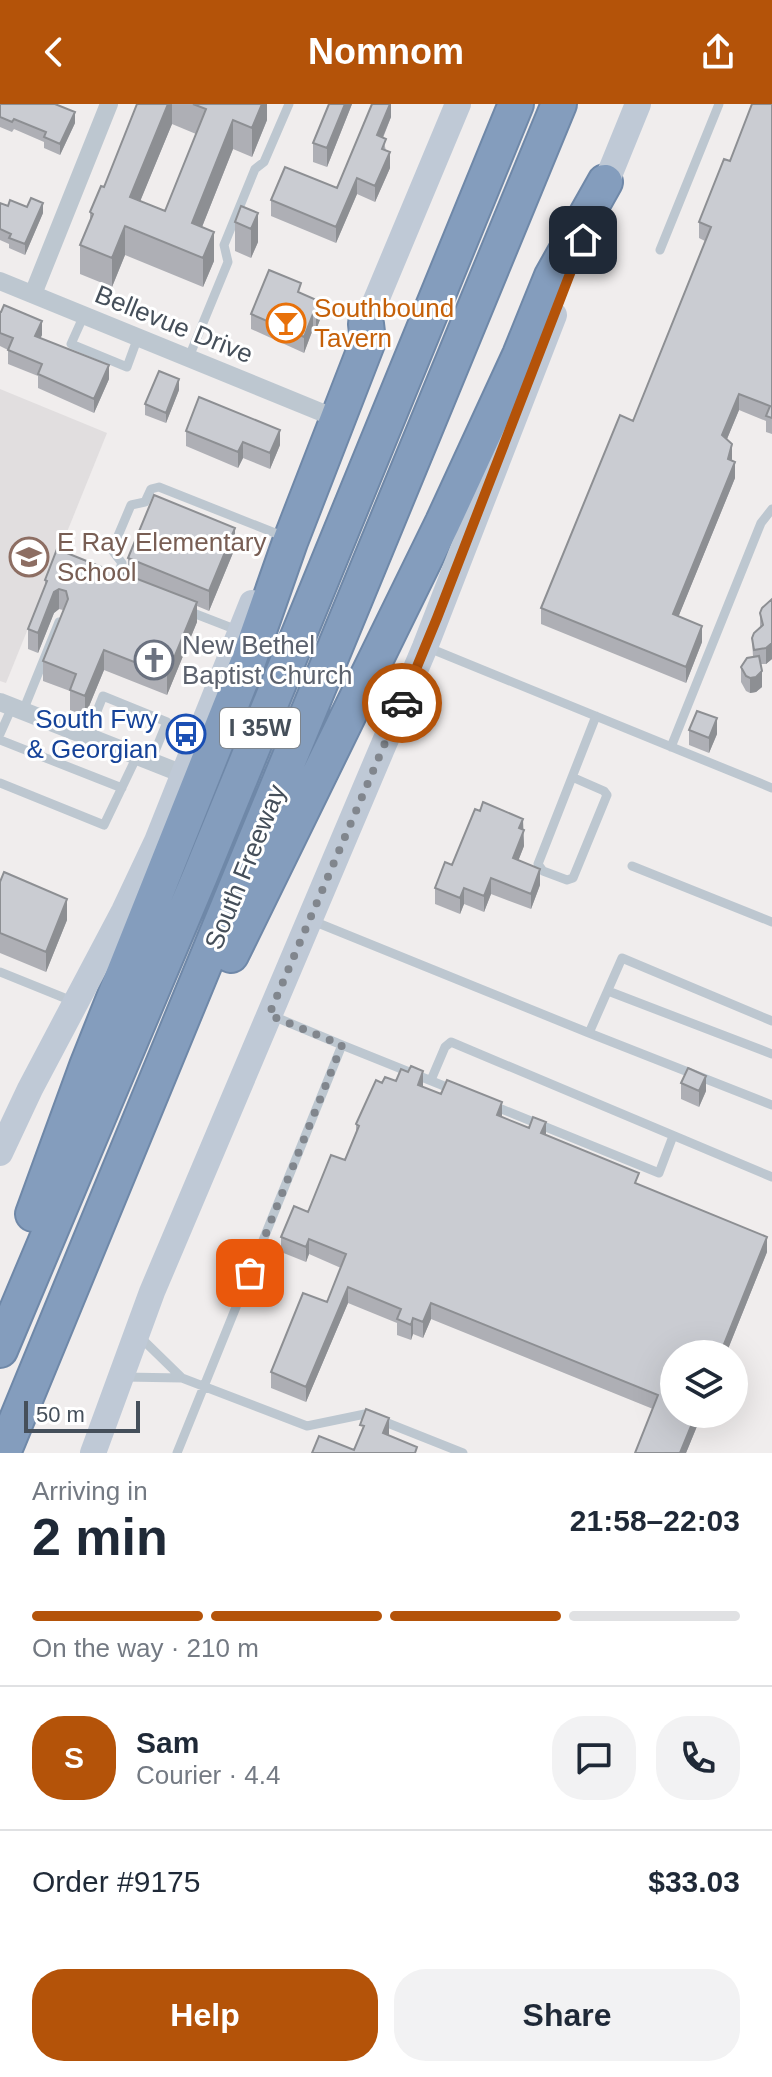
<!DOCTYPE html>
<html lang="en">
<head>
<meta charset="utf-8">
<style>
  :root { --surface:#fff; --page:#f2f2f3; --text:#1f2937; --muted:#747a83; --line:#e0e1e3; --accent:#b45309 }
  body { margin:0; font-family:Helvetica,sans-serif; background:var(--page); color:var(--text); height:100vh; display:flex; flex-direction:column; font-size:30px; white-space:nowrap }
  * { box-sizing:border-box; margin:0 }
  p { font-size:26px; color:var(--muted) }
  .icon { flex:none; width:44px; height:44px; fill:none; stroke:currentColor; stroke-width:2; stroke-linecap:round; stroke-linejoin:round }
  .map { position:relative; height:1349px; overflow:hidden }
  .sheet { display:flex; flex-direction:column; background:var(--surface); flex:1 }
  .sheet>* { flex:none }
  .tools { position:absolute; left:660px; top:1236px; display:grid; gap:16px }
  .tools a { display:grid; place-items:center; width:88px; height:88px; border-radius:50%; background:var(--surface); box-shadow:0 8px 32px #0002; font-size:40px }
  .scale { position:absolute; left:24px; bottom:20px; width:116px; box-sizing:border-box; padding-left:8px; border:4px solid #454f5a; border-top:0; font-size:22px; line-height:28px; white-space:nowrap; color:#454f5a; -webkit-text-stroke:6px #fff; paint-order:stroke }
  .pin { position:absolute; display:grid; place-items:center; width:68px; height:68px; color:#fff; margin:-34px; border-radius:16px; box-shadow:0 4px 12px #0006 }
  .courier { position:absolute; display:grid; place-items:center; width:80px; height:80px; margin:-40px; border:6px solid #b45309; border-radius:50%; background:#fff; color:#222; box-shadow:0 2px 10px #0007 }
  .headline em { font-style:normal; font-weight:700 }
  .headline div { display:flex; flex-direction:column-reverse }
  .headline { display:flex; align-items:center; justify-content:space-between; height:136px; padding:0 32px }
  h1 { font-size:52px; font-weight:700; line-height:60px }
  .bar { display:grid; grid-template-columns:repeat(4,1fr); gap:12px 8px; align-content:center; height:96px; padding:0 32px }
  .bar i { height:10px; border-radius:6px; background:var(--line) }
  .bar .current { background:var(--accent) }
  .bar p { grid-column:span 4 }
  .line { display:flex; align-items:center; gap:20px; padding:0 32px; border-top:2px solid var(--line) }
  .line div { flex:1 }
  .round { display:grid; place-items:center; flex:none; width:84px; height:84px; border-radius:32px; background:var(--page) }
  .action { display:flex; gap:16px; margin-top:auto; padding:16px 32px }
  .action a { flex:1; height:92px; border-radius:32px; background:var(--accent); color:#fff; font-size:32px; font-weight:700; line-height:92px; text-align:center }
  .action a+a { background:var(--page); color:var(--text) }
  header { display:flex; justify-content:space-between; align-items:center; height:104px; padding:0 32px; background:var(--accent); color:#fff; font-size:36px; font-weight:700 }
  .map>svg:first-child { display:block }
</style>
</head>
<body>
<header><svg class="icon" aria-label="back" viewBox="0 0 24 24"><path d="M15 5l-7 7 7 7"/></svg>Nomnom<svg class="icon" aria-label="share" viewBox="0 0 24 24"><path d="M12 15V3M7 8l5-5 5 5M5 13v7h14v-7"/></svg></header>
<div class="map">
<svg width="772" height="1349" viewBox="0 0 772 1349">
  <rect width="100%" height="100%" fill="#f0eded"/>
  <!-- education -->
  <path fill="#e1dedf" d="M0 285 107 329 6 579 0 577Z"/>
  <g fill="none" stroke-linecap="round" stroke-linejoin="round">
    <!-- highway casing -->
    <g stroke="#6f88a8" stroke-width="38">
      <path id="highway" d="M231 851 443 418 520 251 552 172 605 78
        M33 1110 87 962 248 558 290 438 368 237 366 220
        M0 1246 200 772 516 0
        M3 1349 559 0"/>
    </g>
    <!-- lane -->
    <path stroke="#bdc7d0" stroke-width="9" d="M660 146 719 0
      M84 211 71 240 127 263 138 233
      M189 253 228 158 224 141 255 65 264 58 289 0
      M122 480 118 470 122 459 112 446 131 401 145 398 151 385 159 383 280 431
      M188 507 237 526
      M429 544 772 684
      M23 607 59 518
      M0 630 12 603
      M87 632 103 592 167 618 151 657
      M0 636 122 684
      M671 643 761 419 772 405
      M572 673 604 687 607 691 573 774 567 776 543 767 538 760 596 612
      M0 679 104 721 137 652
      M632 762 772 818
      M313 817 589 929 622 854 772 917
      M0 868 72 897
      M608 887 772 950
      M589 929 772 1001
      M342 941 454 986
      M431 976 445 943 451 938 772 1073
      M494 1002 659 1069 673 1032
      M124 1273 182 1274 140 1233
      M182 1274 307 1322 365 1310 463 1349
      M177 1349 342 941 273 912"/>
    <!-- street -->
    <path stroke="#bdc7d0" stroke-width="18" d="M0 177 328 311
      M33 190 109 0
      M0 598 183 670"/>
    <!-- secondary -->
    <path stroke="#bfc9d6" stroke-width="26" d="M599 96 638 0
      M359 237 458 0
      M0 1049 30 985 124 807 157 737 252 499
      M93 1349 152 1188 425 543 554 211"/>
    <!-- highway -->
    <use href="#highway" stroke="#849dbd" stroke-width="34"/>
  </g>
  <!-- wall -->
  <path fill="#aeafb5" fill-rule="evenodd" d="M0 0 75 19 60 51 44 44V38L14 25 12 28 0 23Z
    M137 0H267V16L252 53 233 45 202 123 214 157 203 183 125 151 112 183 80 170V141L90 117V108L104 83ZM172 20 196 30 165 107 140 97Z
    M329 0H352L327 63 313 58V39Z
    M391 0V13L383 34 390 64 375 98 357 90 336 139 271 112V96L337 84Z
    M772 0V330L766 328V317L739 306 727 335 735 374 678 513 702 538 686 579 541 520V504L633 317 705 137 699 134V118L730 57Z
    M0 99 8 102 43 109 25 151 9 144V140L0 136Z
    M241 102 258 138 251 154 235 147V118Z
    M301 190 321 213 316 226 313 225 304 249 251 225V210Z
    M0 208 42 231 40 234 109 275 94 309 38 284V272L8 260V246L0 242Z
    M179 286 166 319 145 311V300Z
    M186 327 280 341 270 365 243 354 238 364 186 342Z
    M235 444 209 507 197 502V518L167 591 104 566 85 612 70 606V587L43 577V557L63 506 59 505 54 509 38 549 28 545V525L45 483V476L128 471V454Z
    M772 484V555L766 560H761L762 583 756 588 750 589 746 587 741 578V563L753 553 752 534 760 523V509L772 496Z
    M689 626 717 630 709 649 689 641Z
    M523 726 524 742 518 757 540 781 531 805 491 790 484 808 464 800 460 810 435 800V784L452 761Z
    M0 778 67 816 46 868 0 849Z
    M396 977 423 983 546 1031 767 1148 726 1250H674L702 1310 686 1349H635L653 1305 431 1215 423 1234 413 1230 411 1236 397 1231V1219L348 1199 306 1298 271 1284V1268L327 1198 341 1164 309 1150 306 1158 281 1148V1133L308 1108 345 1056 356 1030V1020L382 979Z
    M681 979 706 987 699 1003 681 995Z"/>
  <!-- shaded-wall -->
  <path fill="#8d8f93" d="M168 0H172V20L130 122V93Z
    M262 0H267V16L252 53V24Z
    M345 0H352L327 63V44Z
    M390 0H391V13L377 47V31Z
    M75 8V19L60 51V40Z
    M233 16V45L192 148V119Z
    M390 48V64L375 98V82Z
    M357 74V90L336 139V123Z
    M43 99V109L25 151V140Z
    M258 109V138L251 154V125Z
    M125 122V151L112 183V154Z
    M214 128V157L203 183V154Z
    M321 198V213L316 226V210Z
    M313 210V225L304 249V233Z
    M42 217V231L35 246V232Z
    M109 261V275L94 309V295Z
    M179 275V286L166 319V309Z
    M739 290V306L722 347V331Z
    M280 326V341L270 365V349Z
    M243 338V354L238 364V348Z
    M732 340V355L728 371V355Z
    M735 358V374L673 526V510Z
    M235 424V444L209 507V487Z
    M59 485V505L54 509 38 549V529L54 488Z
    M197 498V518L167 591V571Z
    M702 522V538L686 579V563Z
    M772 539V555L766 560V544Z
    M104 546V566L85 612V592Z
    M762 567V583L756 588 750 589V574Z
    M717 614V630L709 649V634Z
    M523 715 524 742 513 770V754L519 724Z
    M540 765V781L531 805V790Z
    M491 774V790L484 808V792Z
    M464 784V800L460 810V794Z
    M67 795V816L46 868V848Z
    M423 967V983L418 981Z
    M706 972V987L699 1003V987Z
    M502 998V1014L497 1011Z
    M546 1018V1033L541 1029Z
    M767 1133V1148L726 1250H720Z
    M309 1135V1150L306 1158V1143Z
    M348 1183V1199L306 1298V1283Z
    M431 1199V1215L423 1234V1218Z
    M413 1214V1230L411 1236V1221Z
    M696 1310H702L686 1349H680Z
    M389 1314V1330L383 1344V1329Z"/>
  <!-- building -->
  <path fill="#caccd2" stroke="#8d8f93" stroke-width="2" d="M0 0H55L75 8 60 40 44 33 46 28 14 15 12 18 0 13Z
    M137 0H168L130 93 165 107 206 5 193 0H262L252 24 233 16 192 119 214 128 203 154 125 122 112 154 80 141 93 110 90 108 101 82 104 83Z
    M329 0H345L327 44 313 39Z
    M372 0H390L377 31 386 35 382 45 390 48 375 82 357 74 336 123 271 96 285 63 337 84Z
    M752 0H772V314L766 312 770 302 739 290 722 331 732 340 728 355 735 358 673 510 702 522 686 563 541 504 620 311 633 317 711 123 699 118 724 55 730 57Z
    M31 94 43 99 25 140 9 134 11 130 0 125V99L8 102 10 96 27 103Z
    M241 102 258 109 251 125 235 118Z
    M269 166 301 179 298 188 321 198 316 210H313L304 233 251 210Z
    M4 201 42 217 35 232 109 261 94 295 38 270 42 260 8 246 13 234 0 229V208H1Z
    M159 267 179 275 166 309 145 300Z
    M199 293 280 326 270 349 243 338 238 348 186 327Z
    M154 391 235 424 209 487 128 454Z
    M57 445 121 471 122 469 197 498 167 571 104 546 85 592 70 586 76 570 43 557 68 495 66 487 59 485 54 488 38 529 28 525 47 477 45 476Z
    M772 495V539L766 544 754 546 752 534 754 529 763 521 760 509 762 504Z
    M759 552 762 567 756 573 750 574 746 572 741 563 747 554Z
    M697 607 717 614 709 634 689 626Z
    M483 698 523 715 519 724 524 726 513 754 540 765 531 790 491 774 484 792 464 784 460 794 435 784 445 758 452 761 475 705 480 707Z
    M4 768 67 795 46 848 0 829V778Z
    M411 962 423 967 418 981 441 990 447 976 502 998 497 1011 529 1024 533 1013 546 1018 541 1029 639 1069 635 1079 767 1133 720 1250H674V1310H696L680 1349H635L658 1291 431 1199 423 1218 413 1214 411 1221 397 1215 401 1205 348 1183 306 1283 271 1268 303 1189 327 1198 346 1150 309 1135 306 1143 281 1133 294 1102 308 1108 331 1051 345 1056 359 1022 356 1020 376 976 382 979 385 973 396 977 401 965 408 968Z
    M688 964 706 972 699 987 681 979Z
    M366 1305 389 1314 383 1329 417 1343 415 1349H312L319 1332 354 1346 364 1322 360 1321Z"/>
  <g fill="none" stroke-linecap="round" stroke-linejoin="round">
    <!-- done -->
    <path stroke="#81868d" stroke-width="8" stroke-dasharray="0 14.4" d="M250 1169 342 941 269 911 402 599"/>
    <!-- route -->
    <path stroke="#b45309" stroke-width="10" d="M402 599 437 514 583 136"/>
  </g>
  <!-- icons -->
  <defs>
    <g id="bar-ring" transform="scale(2)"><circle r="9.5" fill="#fff" stroke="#e8710a" stroke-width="1.5"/><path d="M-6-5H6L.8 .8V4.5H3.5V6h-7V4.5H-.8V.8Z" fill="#e8710a"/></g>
    <g id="school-ring" transform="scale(2)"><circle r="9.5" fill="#fff" stroke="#8d6e63" stroke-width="1.5"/><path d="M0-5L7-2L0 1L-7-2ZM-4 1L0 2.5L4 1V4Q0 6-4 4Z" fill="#8d6e63"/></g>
    <g id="church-ring" transform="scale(2)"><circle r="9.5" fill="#fff" stroke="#6b7280" stroke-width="1.5"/><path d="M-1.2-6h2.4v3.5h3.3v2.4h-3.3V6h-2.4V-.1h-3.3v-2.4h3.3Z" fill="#6b7280"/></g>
    <g id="bus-ring" transform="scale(2)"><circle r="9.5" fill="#fff" stroke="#1a4fb4" stroke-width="1.5"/><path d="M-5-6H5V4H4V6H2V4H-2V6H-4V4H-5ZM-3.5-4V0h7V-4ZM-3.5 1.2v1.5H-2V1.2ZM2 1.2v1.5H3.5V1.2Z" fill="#1a4fb4"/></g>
  </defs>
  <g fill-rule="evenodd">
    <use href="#bar-ring" x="286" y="219"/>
    <use href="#school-ring" x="29" y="453"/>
    <use href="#church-ring" x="154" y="556"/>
    <use href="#bus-ring" x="186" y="630"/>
  </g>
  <g text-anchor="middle" stroke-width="6" stroke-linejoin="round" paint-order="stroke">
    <!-- shield labels -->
    <rect fill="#fff" stroke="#7d848c" stroke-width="2" x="220" y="604" width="80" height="40" rx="6"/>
    <g font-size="24" font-weight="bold" fill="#454f5a">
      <text x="260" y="632">I 35W</text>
    </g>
    <!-- food labels -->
    <g font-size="26" fill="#c56008" stroke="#fff" text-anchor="start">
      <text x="314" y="213">Southbound<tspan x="314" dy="30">Tavern</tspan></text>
    </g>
    <!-- street labels -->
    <g font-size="26" fill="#454f5a" stroke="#fff">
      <text transform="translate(174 220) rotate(22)" y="9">Bellevue Drive</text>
      <text transform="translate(245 763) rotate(-68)" y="9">South Freeway</text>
    </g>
    <!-- education labels -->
    <g font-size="26" fill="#785e54" stroke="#fff" text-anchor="start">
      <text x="57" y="447">E Ray Elementary<tspan x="57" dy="30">School</tspan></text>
    </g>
    <!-- worship labels -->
    <g font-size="26" fill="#5b616d" stroke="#fff" text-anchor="start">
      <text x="182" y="550">New Bethel<tspan x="182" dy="30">Baptist Church</tspan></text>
    </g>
    <!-- transit labels -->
    <g font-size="26" fill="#164399" stroke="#fff" text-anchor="end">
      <text x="158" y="624">South Fwy<tspan x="158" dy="30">&amp; Georgian</tspan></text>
    </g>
  </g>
</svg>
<div class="tools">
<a><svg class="icon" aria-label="layers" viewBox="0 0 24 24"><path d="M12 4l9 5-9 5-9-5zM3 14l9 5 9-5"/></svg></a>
</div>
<div class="scale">50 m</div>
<div class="pin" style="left:250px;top:1169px;background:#ea580c"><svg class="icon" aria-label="bag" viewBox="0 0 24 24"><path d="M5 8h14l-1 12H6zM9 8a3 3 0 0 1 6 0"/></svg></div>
<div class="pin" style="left:583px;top:136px;background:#1f2937"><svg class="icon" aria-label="home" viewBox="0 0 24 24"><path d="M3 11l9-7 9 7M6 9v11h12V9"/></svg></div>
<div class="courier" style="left:402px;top:599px"><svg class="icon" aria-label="car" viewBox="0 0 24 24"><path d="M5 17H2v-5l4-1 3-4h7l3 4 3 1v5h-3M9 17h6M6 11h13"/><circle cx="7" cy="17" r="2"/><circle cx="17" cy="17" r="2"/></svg></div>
</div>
<section class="sheet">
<div class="headline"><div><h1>2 min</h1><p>Arriving in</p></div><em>21:58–22:03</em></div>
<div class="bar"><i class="current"></i><i class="current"></i><i class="current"></i><i></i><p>On the way · 210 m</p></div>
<div class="line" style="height:144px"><b class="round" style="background:var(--accent);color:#fff">S</b><div><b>Sam</b><p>Courier · 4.4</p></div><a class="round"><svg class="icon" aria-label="chat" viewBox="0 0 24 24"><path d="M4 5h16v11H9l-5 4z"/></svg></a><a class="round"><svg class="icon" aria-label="phone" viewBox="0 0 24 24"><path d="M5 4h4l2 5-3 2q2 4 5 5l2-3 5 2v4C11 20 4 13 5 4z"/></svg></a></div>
<div class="line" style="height:104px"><div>Order #9175</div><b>$33.03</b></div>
<div class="action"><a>Help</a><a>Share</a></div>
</section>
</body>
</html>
